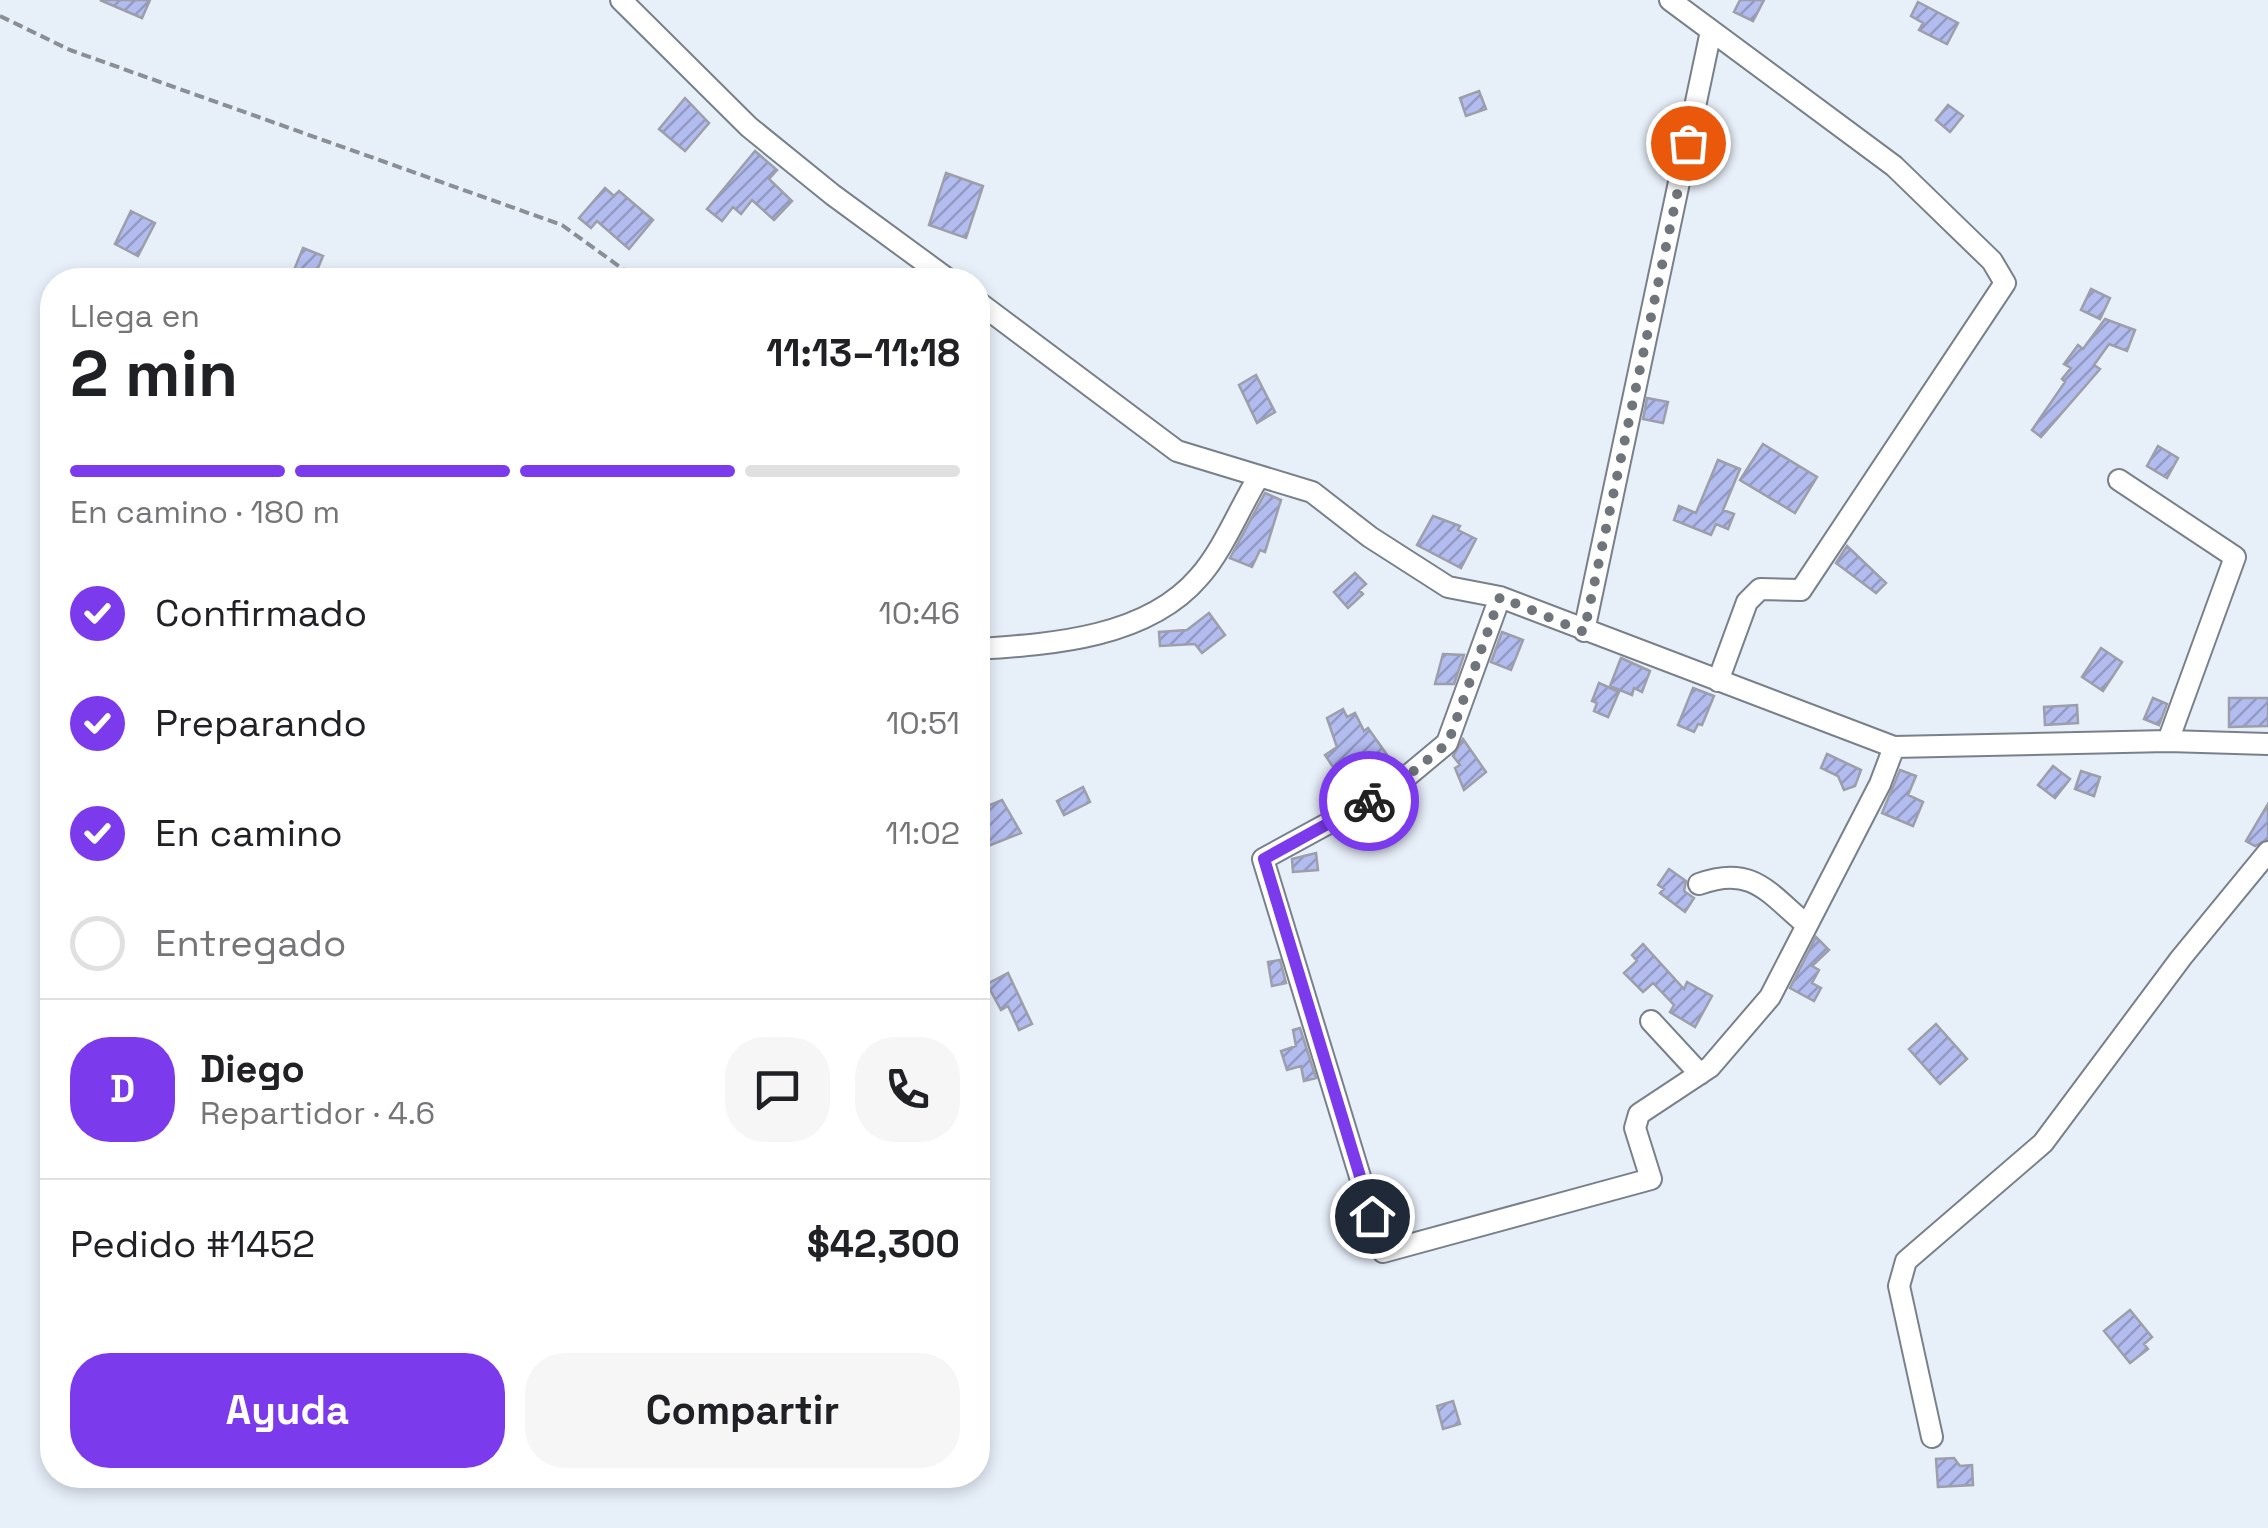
<!DOCTYPE html>
<html lang="es">
<head>
<meta charset="utf-8">
<style>
  :root { --surface:#fff; --page:#f6f6f6; --text:#202124; --muted:#757577; --line:#e0e0e0; --accent:#7c3aed }
  body { margin:0; font-family:"Space Grotesk",sans-serif; background:var(--page); color:var(--text); height:100vh; display:flex; flex-direction:column; font-size:38px; white-space:nowrap }
  * { box-sizing:border-box; margin:0 }
  p { font-size:32px; color:var(--muted) }
  .icon { flex:none; width:55px; height:55px; fill:none; stroke:currentColor; stroke-width:2; stroke-linecap:round; stroke-linejoin:round }
  .map { position:relative; flex:1; overflow:hidden }
  .side { position:absolute; left:40px; top:268px; width:950px; height:1220px; display:flex; flex-direction:column; background:var(--surface); border-radius:40px; box-shadow:0 5px 15px #0003 }
  .side>* { flex:none }
  .pin { position:absolute; display:grid; place-items:center; width:85px; height:85px; color:#fff; margin:-42px; border:5px solid #fff; border-radius:50%; box-shadow:0 2px 10px #0007 }
  .courier { position:absolute; display:grid; place-items:center; width:100px; height:100px; margin:-50px; border:8px solid #7c3aed; border-radius:50%; background:#fff; color:#222; box-shadow:0 2px 12px #0007 }
  .head em { font-style:normal; font-weight:700 }
  .head div { display:flex; flex-direction:column-reverse }
  .head { display:flex; align-items:center; justify-content:space-between; height:170px; padding:0 30px }
  h1 { font-size:65px; font-weight:700; line-height:75px }
  .bar { display:grid; grid-template-columns:repeat(4,1fr); gap:15px 10px; align-content:center; height:120px; padding:0 30px }
  .bar i { height:12px; border-radius:8px; background:var(--line) }
  .bar .current { background:var(--accent) }
  .bar p { grid-column:span 4 }
  .line { display:flex; align-items:center; gap:25px; padding:0 30px; border-top:2px solid var(--line) }
  .line div { flex:1 }
  .round { display:grid; place-items:center; flex:none; width:105px; height:105px; border-radius:40px; background:var(--page) }
  ol { padding:0 30px; list-style:none }
  li { display:flex; align-items:center; gap:30px; height:110px }
  li p { margin-inline-start:auto }
  li .icon { padding:10px; border-radius:50%; background:var(--accent); color:#fff; stroke-width:4 }
  li:last-child { color:var(--muted) }
  li i { width:55px; height:55px; border:5px solid var(--line); border-radius:50% }
  .primary-button { display:flex; gap:20px; margin-top:auto; padding:20px 30px }
  .primary-button a { flex:1; height:115px; border-radius:40px; background:var(--accent); color:#fff; font-size:40px; font-weight:700; line-height:115px; text-align:center }
  .primary-button a+a { background:var(--page); color:var(--text) }
  .map>svg:first-child { display:block }
</style>
</head>
<body>
<div class="map">
<svg width="2268" height="1528" viewBox="0 0 2268 1528">
  <defs>
    <pattern id="building-hatch" width="6" height="6" patternUnits="userSpaceOnUse" patternTransform="scale(2.5)"><rect width="6" height="6" fill="#b3bcef"/><path d="M-1 1l2-2M0 6l6-6M5 7l2-2" fill="none" stroke="#9299c2"/></pattern>
  </defs>
  <rect width="100%" height="100%" fill="#e7eff9"/>
  <!-- building -->
  <path fill="url(#building-hatch)" stroke="#9c9ea9" stroke-width="2.5" d="M100 0H150L142 18Z
    M1740 0H1764L1753 21 1734 12Z
    M1918 2 1958 23 1947 44 1919 30 1923 23 1911 16Z
    M1479 91 1486 109 1466 116 1460 98Z
    M685 98 709 123 685 151 659 129Z
    M1948 105 1963 116 1950 132 1936 120Z
    M755 151 777 170 769 179 792 201 774 220 752 200 741 214 733 207 722 221 707 209Z
    M946 173 983 186 966 238 929 225Z
    M605 188 614 196 619 191 653 220 629 249 597 221 591 228 579 218Z
    M131 211 155 223 138 256 115 244Z
    M303 248 323 256 313 280H290Z
    M2091 289 2110 298 2100 319 2081 310Z
    M2105 319 2135 330 2127 351 2109 344 2094 365 2100 369 2041 437 2032 430 2065 382 2062 379 2071 368 2064 364 2078 345 2083 349Z
    M1256 375 1275 412 1257 423 1239 385Z
    M1647 398 1668 402 1663 423 1643 419Z
    M1763 444 1817 477 1795 513 1740 480Z
    M2158 446 2178 458 2167 478 2147 466Z
    M1718 460 1740 469 1723 510 1734 514 1728 529 1716 524 1711 535 1674 520 1679 506 1696 513Z
    M1265 493 1281 500 1265 552 1260 550 1252 567 1230 558Z
    M1433 516 1460 526 1458 530 1476 539 1461 568 1417 545Z
    M1847 546 1886 583 1876 593 1836 563Z
    M1355 573 1366 584 1359 590 1363 594 1348 608 1334 592Z
    M1209 613 1225 635 1202 653 1195 644 1160 646 1159 632 1187 630Z
    M1502 632 1523 640 1511 670 1491 662Z
    M2101 648 2122 662 2103 691 2082 677Z
    M1443 654 1464 655 1454 684H1435Z
    M1621 658 1650 671 1642 692 1634 688 1632 695 1610 686Z
    M1599 683 1619 692 1608 717 1594 711 1597 703 1592 701Z
    M1693 688 1714 696 1702 725 1698 724 1694 732 1678 725Z
    M2153 698 2167 704 2159 725 2144 719Z
    M2229 698H2268V726L2229 727Z
    M2077 705 2078 723 2045 725 2044 707Z
    M1343 709 1347 717 1355 713 1364 731 1368 728 1395 766 1352 795 1325 755 1337 747 1327 718Z
    M1463 739 1486 772 1464 790 1455 768 1460 765 1453 756Z
    M1827 754 1861 770 1855 786 1844 790 1838 776 1821 768Z
    M2053 766 2070 779 2055 798 2038 785Z
    M1900 770 1916 776 1908 795 1923 802 1913 826 1882 813Z
    M2081 771 2100 777 2094 796 2075 789Z
    M1083 787 1090 802 1064 815 1057 801Z
    M1002 800 1021 833 988 846 978 816 987 813 985 807Z
    M2268 804V839L2255 846 2246 841Z
    M1382 809 1392 825 1371 838 1361 821Z
    M1316 853 1318 870 1293 872 1292 859Z
    M1669 869 1686 881 1684 891 1694 898 1685 912 1660 893 1664 889 1658 885Z
    M1816 937 1829 950 1812 966 1819 970 1812 983 1821 988 1814 1001 1790 988Z
    M1643 944 1684 989 1687 982 1712 996 1695 1027 1670 1012 1674 1005 1653 983 1643 992 1624 973 1637 961 1632 955Z
    M1280 960 1286 983 1272 986 1268 962Z
    M1008 973 1032 1024 1019 1030 1008 1006 1001 1010 987 984Z
    M1936 1024 1967 1059 1940 1084 1909 1049Z
    M1300 1028 1316 1078 1304 1081 1301 1066 1287 1070 1281 1051 1296 1046 1293 1030Z
    M2130 1310 2152 1337 2144 1344 2148 1349 2130 1363 2104 1331Z
    M1453 1401 1460 1424 1443 1429 1437 1406Z
    M1954 1458 1960 1466 1972 1465 1973 1485 1938 1487 1936 1459Z"/>
  <g fill="none" stroke-linecap="round" stroke-linejoin="round">
    <!-- minor casing -->
    <g stroke="#798089" stroke-width="24">
      <path id="minor" d="M621 0 749 127 833 195 949 280
        M1670 0 1894 166 1992 261 2005 283 1801 590 1760 589 1747 602 1718 681
        M978 302 1177 451 1312 492 1370 537 1448 587 1500 597 1894 747 2168 741 2268 744
        M2119 480 2235 557 2168 741
        M1500 597 1447 743 1393 788 1263 859 1383 1252 1651 1179 1635 1128 1639 1114 1710 1067 1770 997 1880 784 1894 747
        M1584 631 1711 31
        M978 649C1052 644 1147 638 1199 577 1223 550 1239 509 1258 478
        M1699 884C1753 864 1769 894 1807 925
        M1651 1021 1700 1074
        M1932 1437 1899 1286 1906 1261 2043 1143 2181 958 2268 852"/>
    </g>
    <!-- path -->
    <path stroke="#8a8f96" stroke-width="4" stroke-dasharray="10 5" stroke-linecap="butt" d="M0 16 70 50 562 225 638 280"/>
    <!-- minor -->
    <use href="#minor" stroke="#fff" stroke-width="20"/>
  </g>
  <g fill="none" stroke-linecap="round" stroke-linejoin="round">
    <!-- done -->
    <path stroke="#70757b" stroke-width="10" stroke-dasharray="0 18" d="M1369 801 1393 788 1448 743 1500 597 1584 632 1688 143"/>
    <!-- route -->
    <path stroke="#7c3aed" stroke-width="12" d="M1369 801 1264 859 1372 1216"/>
  </g>
</svg>
<div class="pin" style="left:1688px;top:143px;background:#ea580c"><svg class="icon" aria-label="bag" viewBox="0 0 24 24"><path d="M5 8h14l-1 12H6zM9 8a3 3 0 0 1 6 0"/></svg></div>
<div class="pin" style="left:1372px;top:1216px;background:#1f2937"><svg class="icon" aria-label="home" viewBox="0 0 24 24"><path d="M3 11l9-7 9 7M6 9v11h12V9"/></svg></div>
<div class="courier" style="left:1369px;top:801px"><svg class="icon" aria-label="bike" viewBox="0 0 24 24"><circle cx="6" cy="16" r="4"/><circle cx="18" cy="16" r="4"/><path d="M6 16l4-8h5l3 8M10 8l3 8H6M13 5h3"/></svg></div>
<section class="side">
<div class="head"><div><h1>2 min</h1><p>Llega en</p></div><em>11:13–11:18</em></div>
<div class="bar"><i class="current"></i><i class="current"></i><i class="current"></i><i></i><p>En camino · 180 m</p></div>
<ol>
<li><svg class="icon" aria-label="check" viewBox="0 0 24 24"><path d="M5 12l5 5 9-10"/></svg>Confirmado<p>10:46</p></li>
<li><svg class="icon" aria-label="check" viewBox="0 0 24 24"><path d="M5 12l5 5 9-10"/></svg>Preparando<p>10:51</p></li>
<li><svg class="icon" aria-label="check" viewBox="0 0 24 24"><path d="M5 12l5 5 9-10"/></svg>En camino<p>11:02</p></li>
<li><i></i>Entregado</li>
</ol>
<div class="line" style="height:180px"><b class="round" style="background:var(--accent);color:#fff">D</b><div><b>Diego</b><p>Repartidor · 4.6</p></div><a class="round"><svg class="icon" aria-label="chat" viewBox="0 0 24 24"><path d="M4 5h16v11H9l-5 4z"/></svg></a><a class="round"><svg class="icon" aria-label="phone" viewBox="0 0 24 24"><path d="M5 4h4l2 5-3 2q2 4 5 5l2-3 5 2v4C11 20 4 13 5 4z"/></svg></a></div>
<div class="line" style="height:130px"><div>Pedido #1452</div><b>$42,300</b></div>
<div class="primary-button"><a>Ayuda</a><a>Compartir</a></div>
</section>
</div>
</body>
</html>
